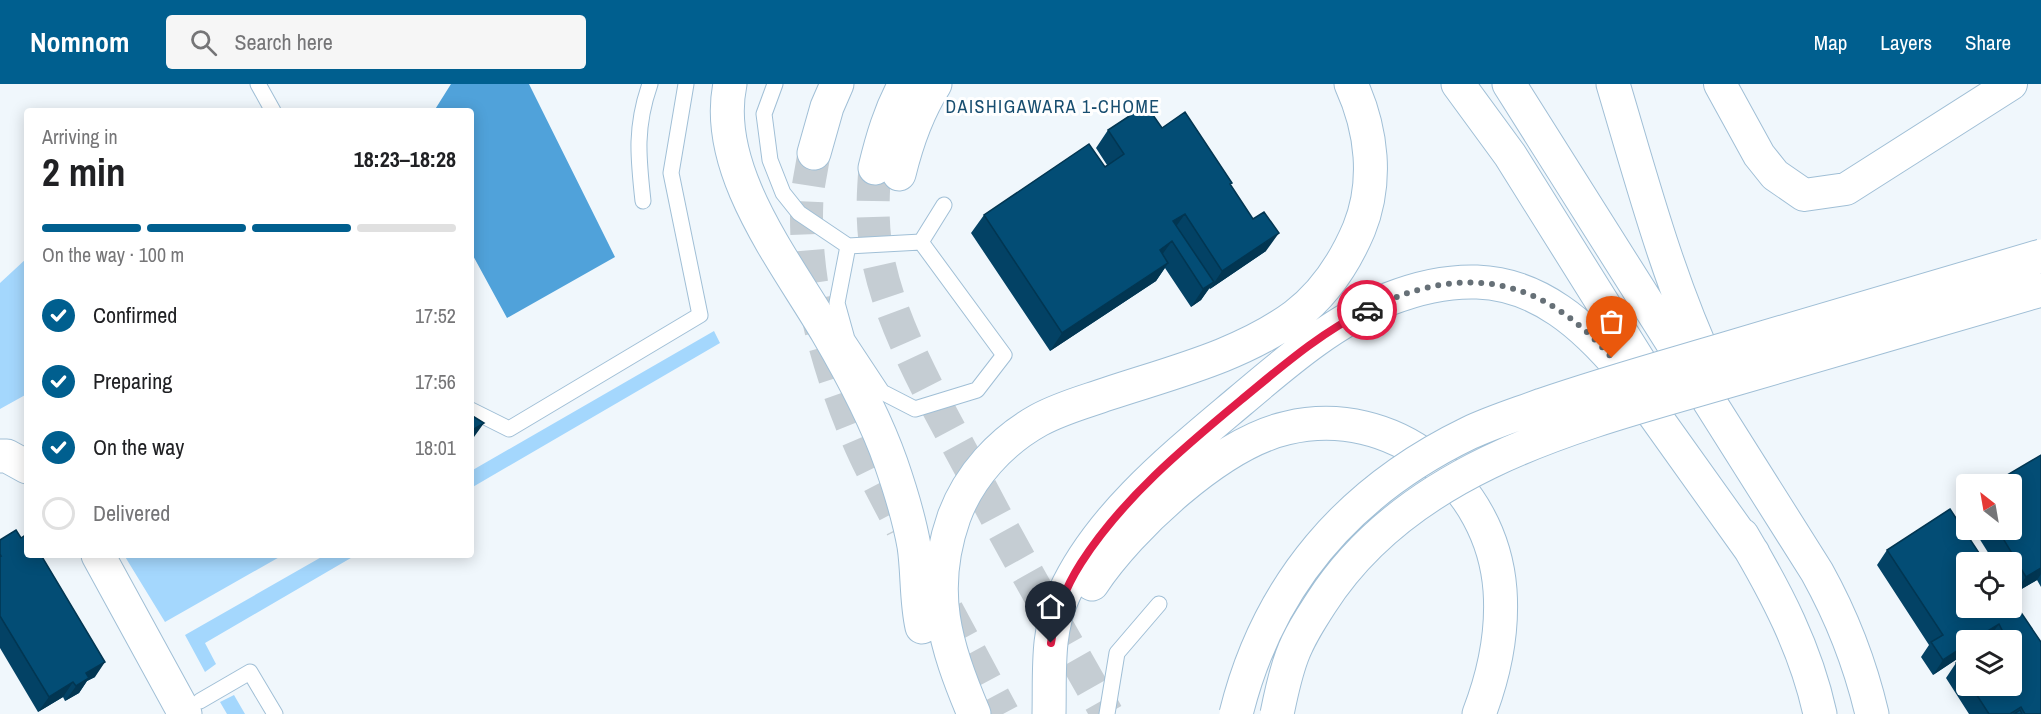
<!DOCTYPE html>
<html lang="en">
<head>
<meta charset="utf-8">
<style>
  :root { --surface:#fff; --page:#f6f6f6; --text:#202124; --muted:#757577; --line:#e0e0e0; --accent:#005f8f }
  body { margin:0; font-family:"Archivo Narrow",sans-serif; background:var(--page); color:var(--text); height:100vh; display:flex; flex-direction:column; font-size:22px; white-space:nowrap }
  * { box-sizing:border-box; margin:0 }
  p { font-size:20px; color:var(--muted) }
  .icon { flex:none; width:33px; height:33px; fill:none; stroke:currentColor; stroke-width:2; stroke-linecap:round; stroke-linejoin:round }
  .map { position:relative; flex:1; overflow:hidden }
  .details { position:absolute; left:24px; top:24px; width:450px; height:450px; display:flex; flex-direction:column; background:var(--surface); border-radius:6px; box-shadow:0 3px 15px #0003 }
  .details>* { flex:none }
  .needle { width:39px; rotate:329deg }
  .buttons { position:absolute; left:1956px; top:390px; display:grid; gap:12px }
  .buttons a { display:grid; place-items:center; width:66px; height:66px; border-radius:6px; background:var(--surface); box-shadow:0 3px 15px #0003; font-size:30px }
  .pin { position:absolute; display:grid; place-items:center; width:51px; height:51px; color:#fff; margin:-62px -26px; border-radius:50% 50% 50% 0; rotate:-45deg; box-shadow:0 0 6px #0007 }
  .pin .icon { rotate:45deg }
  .courier { position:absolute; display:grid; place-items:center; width:60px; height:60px; margin:-30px; border:4px solid #e11d48; border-radius:50%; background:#fff; color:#222; box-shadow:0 2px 8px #0007 }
  .overview em { font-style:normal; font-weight:700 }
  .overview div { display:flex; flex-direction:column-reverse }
  .overview { display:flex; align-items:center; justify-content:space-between; height:102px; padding:0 18px }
  h1 { font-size:39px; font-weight:700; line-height:45px }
  .bar { display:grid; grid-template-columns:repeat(4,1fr); gap:9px 6px; align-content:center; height:72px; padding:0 18px }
  .bar i { height:8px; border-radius:4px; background:var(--line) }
  .bar .current { background:var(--accent) }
  .bar p { grid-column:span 4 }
  ol { padding:0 18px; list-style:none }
  li { display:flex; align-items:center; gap:18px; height:66px }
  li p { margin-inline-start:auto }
  li .icon { padding:6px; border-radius:50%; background:var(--accent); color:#fff; stroke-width:4 }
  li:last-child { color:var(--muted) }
  li i { width:33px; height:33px; border:3px solid var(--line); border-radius:50% }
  header { display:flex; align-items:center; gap:36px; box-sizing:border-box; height:84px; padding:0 30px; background:var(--accent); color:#fff }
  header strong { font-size:28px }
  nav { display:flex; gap:33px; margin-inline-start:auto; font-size:21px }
  .search { width:420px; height:54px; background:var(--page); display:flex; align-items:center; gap:15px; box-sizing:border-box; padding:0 21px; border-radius:6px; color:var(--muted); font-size:22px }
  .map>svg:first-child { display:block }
</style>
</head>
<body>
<header>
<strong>Nomnom</strong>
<div class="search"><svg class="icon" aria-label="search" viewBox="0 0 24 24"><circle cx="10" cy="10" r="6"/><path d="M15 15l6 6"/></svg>Search here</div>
<nav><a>Map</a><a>Layers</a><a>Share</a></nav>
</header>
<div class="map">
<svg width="2041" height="630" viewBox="0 0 2041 630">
  <rect width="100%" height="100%" fill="#f0f7fc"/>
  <!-- green -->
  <path fill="#a4d7fd" d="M27 174V310L0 325V199Z
    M714 247 720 259 471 404V387Z
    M124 471H283L165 538Z
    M325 471H356L205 559 216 580 205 588 185 551Z
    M234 611 245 630H227L220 618Z"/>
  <!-- water -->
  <path fill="#50a2da" d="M451 0H529L615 173 507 234 471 168V27H434Z"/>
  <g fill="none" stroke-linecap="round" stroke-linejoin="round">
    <!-- motorway-tunnel -->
    <path stroke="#c5cdd3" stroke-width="33" stroke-dasharray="33 16" stroke-linecap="butt" d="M814 69C812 84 808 100 807 114 803 193 824 273 854 346 867 379 886 412 902 444
      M875 84C873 109 872 132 875 157 885 236 937 321 974 391 1016 472 1062 550 1107 630
      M947 526 1003 630"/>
    <!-- service casing -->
    <g stroke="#a0bfd6" stroke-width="17">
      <path id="service" d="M258 0 273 27
        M775 0 764 30 770 76 783 109 799 129 848 162 921 158 1004 271 977 306 915 325 882 308 847 255 837 219 848 162
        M643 117C638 72 635 43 650 0
        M921 158 944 121
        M471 326 509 345 700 231 671 89 686 0
        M200 617 250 588 275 630
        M1107 630 1117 569 1159 520"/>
    </g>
    <!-- minor casing -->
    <g stroke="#a0bfd6" stroke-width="34">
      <path id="minor" d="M1720 0 1759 71 1775 91 1804 111 1846 105 2011 0"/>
    </g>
    <!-- tertiary casing -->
    <g stroke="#a0bfd6" stroke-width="35">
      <path id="tertiary" d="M0 372H7L27 383
        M98 471 185 630"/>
    </g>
    <!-- motorway casing -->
    <g stroke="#a0bfd6" stroke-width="35">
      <path id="motorway" d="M730 0C712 86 786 178 827 248 851 289 875 333 891 379 900 405 909 434 914 462 918 488 916 517 922 543
        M1458 0 1510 71 1649 293
        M1509 0 1817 488C1842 533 1860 579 1872 630
        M1613 0C1642 97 1668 196 1711 287
        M814 69 827 23 837 0
        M875 84C882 55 890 27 905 0
        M899 90C907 57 917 28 935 0
        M1742 451C1776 508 1806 565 1820 630
        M1092 500C1130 443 1220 359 1287 344 1393 319 1492 399 1500 506 1503 548 1494 591 1479 630
        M974 630C945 561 928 507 954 433 969 392 1001 357 1039 336 1061 324 1084 318 1107 310 1170 289 1241 272 1295 232 1324 210 1345 178 1359 145 1378 98 1372 46 1351 0
        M1049 630C1050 589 1046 548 1064 510 1099 432 1176 371 1240 317 1285 279 1333 237 1389 215 1417 204 1447 197 1477 198 1539 200 1585 242 1623 287L1753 469"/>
    </g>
    <!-- service -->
    <use href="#service" stroke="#fff" stroke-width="15"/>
    <!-- minor -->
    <use href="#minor" stroke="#fff" stroke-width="32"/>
    <!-- tertiary -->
    <use href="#tertiary" stroke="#fff" stroke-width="33"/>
    <!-- motorway -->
    <use href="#motorway" stroke="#fff" stroke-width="33"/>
    <!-- motorway-bridge casing -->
    <g stroke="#a0bfd6" stroke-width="35" stroke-linecap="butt">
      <path id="motorway-bridge" d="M1236 630C1268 500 1349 407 1469 349 1492 338 1518 330 1542 321 1603 300 1664 283 1725 265 1831 234 1936 203 2041 172
        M1277 630C1281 610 1285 591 1292 572 1299 553 1310 536 1321 519 1412 377 1588 338 1739 294 1840 265 1940 235 2041 206"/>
    </g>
    <!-- motorway-bridge -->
    <use href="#motorway-bridge" stroke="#fff" stroke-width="33"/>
  </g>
  <!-- wall -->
  <path fill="#034265" d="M1162 44 1232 99 1230 101 1266 167 1210 205 1209 204 1201 216 1191 223 1165 184 1156 197 1050 267 971 149 984 131 1107 81 1096 64 1108 46Z
    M2041 371V503L2037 496 2013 510 2012 507V478H1994L1974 446H2012Z
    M1966 424V432L1964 428Z
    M0 456 95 593 87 597 79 609 65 617 63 613 38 628 0 564Z
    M1887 466 2012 524 2041 630H1969L1946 594 1956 579 1966 572V602H2012L1988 555 1966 556V569L1933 591 1921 573 1929 561 1877 481Z"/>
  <!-- shaded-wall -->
  <path fill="#023652" d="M1185 130 1172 148 1173 137Z
    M1279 149 1266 167 1210 205 1222 187Z
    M1172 157 1159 175 1160 166Z
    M1168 179 1156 197 1050 267 1062 249Z
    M1214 198 1201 216 1191 223 1203 205Z
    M484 339 474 353 471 355V347Z
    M2041 484V490L2037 496 2013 510 2026 493Z
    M1999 540 1988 555 1986 556H1973Z
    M1966 561V569L1933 591 1943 576Z
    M105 578 95 593 87 597 79 609 65 617 86 589Z
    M73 598 63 613 38 628 49 613Z"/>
  <!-- building -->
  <path fill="#034d75" stroke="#023652" stroke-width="1.5" d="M1146 21 1162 44 1185 28 1232 99 1230 100 1253 135 1264 128 1279 149 1222 187 1185 130 1173 137 1214 198 1203 205 1172 157 1160 166 1168 179 1062 249 984 131 1089 60 1105 83 1124 70 1108 46Z
    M471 331 484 339 471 347Z
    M2041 371V484L2026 493 1998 446H2012V400H1992Z
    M1950 425 1985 478H1966V524H2012V519L2018 529 2020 527 2041 558V630H2025L2021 623 2010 630H1989L1971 602H2012V556H1990L2003 548 1999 540 1973 556H1966V561L1943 576 1931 558 1943 551 1887 466Z
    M16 446 21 454 27 450V471H41L105 578 86 589 89 594 76 602 73 598 49 613 0 532V472H1L0 470V456Z
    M1966 572V595L1956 579Z
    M2020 626 2022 630H2014Z"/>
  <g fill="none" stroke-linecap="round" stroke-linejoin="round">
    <!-- done -->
    <path stroke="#667077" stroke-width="6" stroke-dasharray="0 10.8" d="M1367 226C1463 178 1541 192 1612 274"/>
    <!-- route -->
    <path stroke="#e11d48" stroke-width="8" d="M1051 559C1055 530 1065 504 1081 479 1122 415 1183 364 1241 316 1280 284 1321 248 1367 226"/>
  </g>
  <g text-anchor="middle" stroke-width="6" stroke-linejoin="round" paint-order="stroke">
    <!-- neighbourhood labels -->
    <g font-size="18" letter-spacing="1.5" fill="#184e70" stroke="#fff">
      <text x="1053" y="29">DAISHIGAWARA 1-CHOME</text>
    </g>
  </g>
</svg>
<div class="buttons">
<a><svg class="needle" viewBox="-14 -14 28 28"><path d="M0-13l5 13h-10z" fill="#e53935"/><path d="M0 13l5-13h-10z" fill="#757577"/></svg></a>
<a><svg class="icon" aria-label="locate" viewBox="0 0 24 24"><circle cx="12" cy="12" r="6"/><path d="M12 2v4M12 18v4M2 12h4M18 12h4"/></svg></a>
<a><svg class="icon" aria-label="layers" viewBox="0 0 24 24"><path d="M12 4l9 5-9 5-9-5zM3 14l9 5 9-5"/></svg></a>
</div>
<div class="pin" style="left:1612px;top:274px;background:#ea580c"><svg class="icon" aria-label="bag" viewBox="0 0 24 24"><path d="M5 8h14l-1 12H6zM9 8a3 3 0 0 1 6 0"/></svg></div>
<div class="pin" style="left:1051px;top:559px;background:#1f2937"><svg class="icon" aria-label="home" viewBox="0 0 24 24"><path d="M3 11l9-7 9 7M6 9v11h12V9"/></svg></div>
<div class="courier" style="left:1367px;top:226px"><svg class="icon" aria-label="car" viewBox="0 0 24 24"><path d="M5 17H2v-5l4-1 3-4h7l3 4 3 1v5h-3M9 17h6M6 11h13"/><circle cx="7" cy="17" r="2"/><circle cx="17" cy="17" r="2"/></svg></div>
<section class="details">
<div class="overview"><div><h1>2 min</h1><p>Arriving in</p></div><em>18:23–18:28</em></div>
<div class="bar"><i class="current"></i><i class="current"></i><i class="current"></i><i></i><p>On the way · 100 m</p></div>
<ol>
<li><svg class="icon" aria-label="check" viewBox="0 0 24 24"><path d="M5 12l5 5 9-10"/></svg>Confirmed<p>17:52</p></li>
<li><svg class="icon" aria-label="check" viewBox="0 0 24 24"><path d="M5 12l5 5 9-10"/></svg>Preparing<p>17:56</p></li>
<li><svg class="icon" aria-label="check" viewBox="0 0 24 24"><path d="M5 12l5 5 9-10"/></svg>On the way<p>18:01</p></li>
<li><i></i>Delivered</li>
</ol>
</section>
</div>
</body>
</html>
